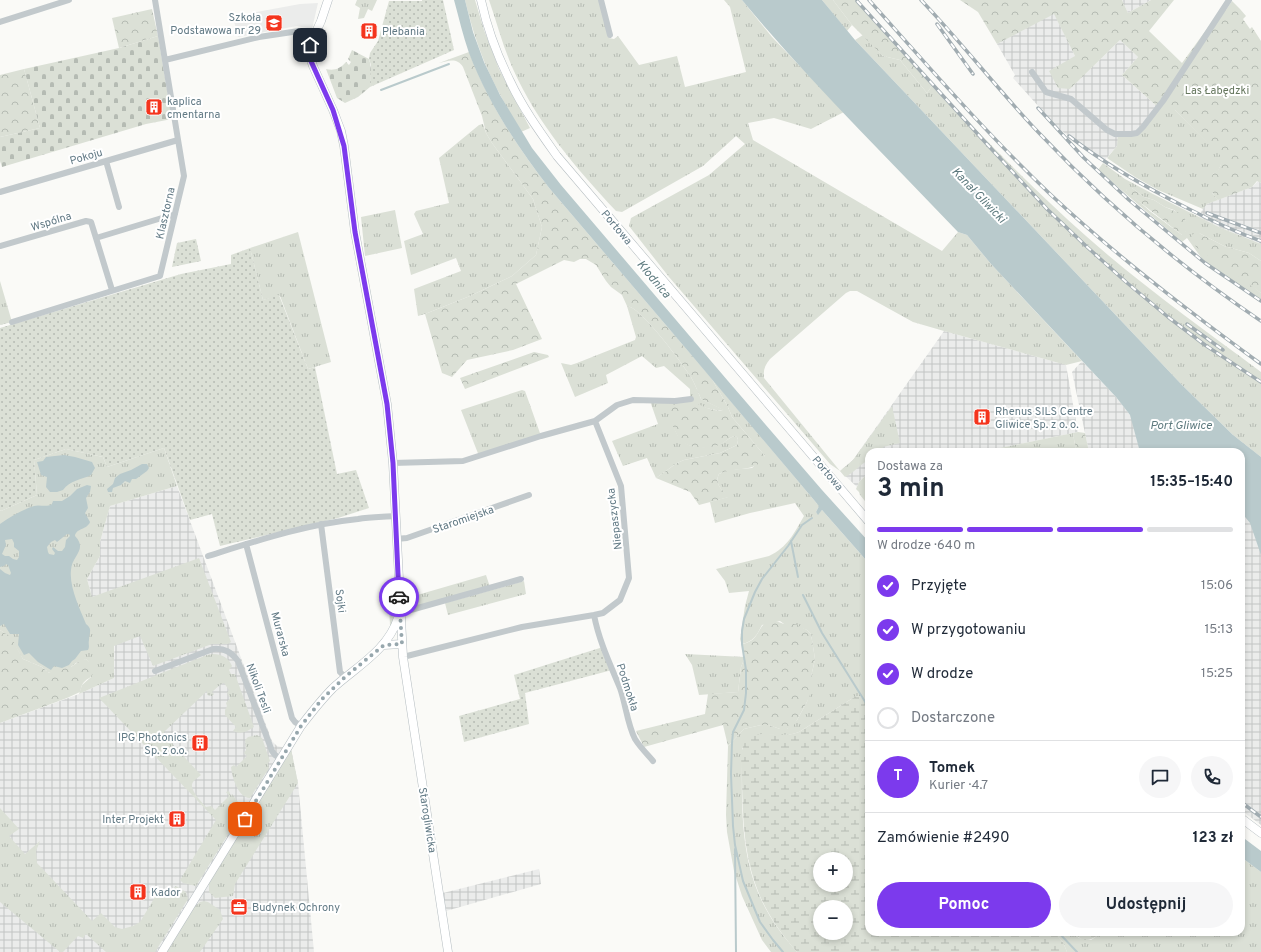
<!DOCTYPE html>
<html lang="pl">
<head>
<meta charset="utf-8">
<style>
  :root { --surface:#fff; --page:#f6f6f7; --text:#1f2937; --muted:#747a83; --line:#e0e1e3; --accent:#7c3aed }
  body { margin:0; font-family:Overpass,sans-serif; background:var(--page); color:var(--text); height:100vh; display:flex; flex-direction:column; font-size:15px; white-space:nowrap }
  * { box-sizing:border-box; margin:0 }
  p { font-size:13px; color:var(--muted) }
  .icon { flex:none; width:22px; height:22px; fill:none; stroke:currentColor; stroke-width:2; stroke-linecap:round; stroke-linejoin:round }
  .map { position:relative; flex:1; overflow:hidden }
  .sheet { position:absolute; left:865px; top:448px; width:380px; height:488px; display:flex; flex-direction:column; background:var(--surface); border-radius:12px; box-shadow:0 2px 6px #0003 }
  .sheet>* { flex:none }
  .fabs { position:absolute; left:813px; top:852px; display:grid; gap:8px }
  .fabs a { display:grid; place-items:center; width:40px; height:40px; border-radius:50%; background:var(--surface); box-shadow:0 2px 6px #0003; font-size:20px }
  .pin { position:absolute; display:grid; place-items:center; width:34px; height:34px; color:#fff; margin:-17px; border-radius:8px; box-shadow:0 2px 6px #0006 }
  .courier { position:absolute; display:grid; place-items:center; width:40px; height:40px; margin:-20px; border:3px solid #7c3aed; border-radius:50%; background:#fff; color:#222; box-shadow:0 1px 5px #0007 }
  .overview em { font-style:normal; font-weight:700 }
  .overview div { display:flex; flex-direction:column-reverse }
  .overview { display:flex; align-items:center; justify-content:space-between; height:68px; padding:0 12px }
  h1 { font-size:26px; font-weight:700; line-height:30px }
  .bar { display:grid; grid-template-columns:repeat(4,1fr); gap:6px 4px; align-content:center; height:48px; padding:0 12px }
  .bar i { height:5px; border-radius:3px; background:var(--line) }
  .bar .selected { background:var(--accent) }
  .bar p { grid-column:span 4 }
  .line { display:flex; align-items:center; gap:10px; padding:0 12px; border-top:1px solid var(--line) }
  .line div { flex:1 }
  .round { display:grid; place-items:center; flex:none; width:42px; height:42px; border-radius:21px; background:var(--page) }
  ol { padding:0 12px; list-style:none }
  li { display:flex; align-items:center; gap:12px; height:44px }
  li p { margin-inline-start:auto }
  li .icon { padding:4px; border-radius:50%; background:var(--accent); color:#fff; stroke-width:4 }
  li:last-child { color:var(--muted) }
  li i { width:22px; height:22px; border:2px solid var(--line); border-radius:50% }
  .action { display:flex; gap:8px; margin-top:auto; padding:8px 12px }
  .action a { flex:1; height:46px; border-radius:24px; background:var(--accent); color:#fff; font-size:16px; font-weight:700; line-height:46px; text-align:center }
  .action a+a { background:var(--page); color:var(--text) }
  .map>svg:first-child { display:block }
</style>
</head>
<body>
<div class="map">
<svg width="1261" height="952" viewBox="0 0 1261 952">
  <defs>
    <pattern id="industrial-grid" width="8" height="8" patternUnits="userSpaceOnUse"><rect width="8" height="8" fill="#ebeceb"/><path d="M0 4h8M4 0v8" fill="none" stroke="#c2c4c4"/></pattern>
    <pattern id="grass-tufts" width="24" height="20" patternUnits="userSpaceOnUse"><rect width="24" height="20" fill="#dbe0d6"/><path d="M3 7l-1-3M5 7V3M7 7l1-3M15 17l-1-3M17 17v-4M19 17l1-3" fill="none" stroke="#b5bbb3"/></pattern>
    <pattern id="forest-crowns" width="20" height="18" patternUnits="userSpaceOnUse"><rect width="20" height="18" fill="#dbe0d6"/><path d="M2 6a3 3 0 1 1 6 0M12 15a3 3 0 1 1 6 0" fill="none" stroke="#b5bbb3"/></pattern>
    <pattern id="wetland-marsh" width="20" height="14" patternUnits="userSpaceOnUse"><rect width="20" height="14" fill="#dbe0d6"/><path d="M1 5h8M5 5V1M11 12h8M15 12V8" fill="none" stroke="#b5bbb3"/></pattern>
    <pattern id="cemetery-stones" width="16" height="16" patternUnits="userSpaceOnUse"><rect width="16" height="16" fill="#dbe0d6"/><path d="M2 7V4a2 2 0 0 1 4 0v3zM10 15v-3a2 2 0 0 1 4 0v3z" fill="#b5bbb3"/></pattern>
    <pattern id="park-dots" width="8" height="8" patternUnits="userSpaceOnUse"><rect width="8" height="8" fill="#dbe0d6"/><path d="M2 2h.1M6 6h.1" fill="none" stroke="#b5bbb3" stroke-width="1.8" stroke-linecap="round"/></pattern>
  </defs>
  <rect width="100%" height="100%" fill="#fafaf7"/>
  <!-- built -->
  <path fill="#ebeceb" d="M318 3 312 29 297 26 238 37 233 17 241 15 300 4Z"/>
  <!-- industrial -->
  <path fill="url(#industrial-grid)" d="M1122 0H1151L1128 13Z
    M1054 13 1075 56 1070 89 1120 40 1138 57 1122 75 1160 109 1146 127 1117 146 1104 161 1074 141 1056 126 1013 78 1015 75 997 44Z
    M1258 181 1261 183V244L1221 228 1199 217 1204 206 1207 204 1252 187Z
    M944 331 1066 365 1078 432 980 452H869V475L864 477 859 482 857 487 840 471 853 460Z
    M1082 361 1116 397 1130 415 1233 435 1261 457V825L1241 810V452H1089L1072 372Z
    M177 486 272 741 277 746 291 749 298 783 314 952H0V723L79 694 114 678 115 621 105 593 92 597 87 579 100 556V542L110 506Z
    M539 869 541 884 446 911 443 893Z"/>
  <!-- grass -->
  <path fill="url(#grass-tufts)" fill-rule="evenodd" d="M357 0H377L372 11 368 9 364 18 358 19 360 8 355 5Z
    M465 0H475L484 30 499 69 530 128 521 132C508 109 494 86 484 61 476 41 470 21 465 0Z
    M489 0H600L609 38 614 39 618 36 639 65 677 56 685 87 746 72 730 7 724 0H742L772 37 844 112 811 129 774 118 748 123 753 140 942 251 958 232 967 235 991 264 1082 361 1066 365 944 331 913 322 857 291H850L846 293 770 359C765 365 763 370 764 378L840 471 853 460 892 406 900 443 883 447 884 452H869V460C860 464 854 473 845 477L840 471 830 464 806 436 669 277 629 226 631 218 709 175 745 144 736 136 703 166 622 212 616 211C576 168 537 123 513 69 503 47 497 23 489 0Z
    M822 0H833L852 25 847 31Z
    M863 35 883 56 900 60 927 93 933 84C982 137 1032 188 1086 236 1141 285 1202 328 1261 372V457L1233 435 1182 385 855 40Z
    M1172 92 1175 110 1224 158 1218 171 1213 174 1212 193 1218 200 1207 204 1203 209 1158 190 1135 177 1107 158 1117 146 1118 133 1134 134Z
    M483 124 486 133 492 143 533 199 542 227 536 255 512 276 470 296 425 314 418 316 414 289 461 271 456 258 411 275 404 241 423 234 414 214 416 211 449 203 439 158 479 125Z
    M1103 163 1125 179 1153 194 1221 228 1261 244V261L1249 253 1224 246 1199 233 1256 289 1261 293V301L1205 263 1187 238 1182 242 1098 170ZM1132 188 1144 197 1154 200 1165 207 1174 210 1186 221V231L1182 235 1151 212 1126 190Z
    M395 210 402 248 365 256 361 217Z
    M298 232 331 362 308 369 280 296 263 300 250 248Z
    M0 281 12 322 0 325Z
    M627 306C640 306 682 363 691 377 695 384 698 392 701 399L724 410C717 411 710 409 703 407L672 419C675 438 686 449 705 447 710 447 716 446 720 444 725 442 729 438 734 436L737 437 738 440 737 445 720 453 684 460 677 463 656 478 647 458 623 466 612 441 658 424 649 398 675 399 690 397V389L664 366 656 368 642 356 606 375 608 383 575 397 561 363 571 365 577 363 635 340 636 337Z
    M712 379 819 506 816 512 818 514 822 510 866 560V568L869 571V708L862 697 856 696 799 732C787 737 775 735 763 734L742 748C742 798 739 852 761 899 770 919 783 936 797 952H771L762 940 742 896 734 871 727 832 726 815 728 746 744 729 761 725H769L780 729H787L797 720 807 702 811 685V677L815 659 811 634 807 630 790 624H784L780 621 762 625C757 635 753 642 742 644L745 657 741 667 738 692 699 695 692 665 685 654 745 657 740 639 745 606 749 591 729 593 725 581 716 569 769 556C788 547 794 533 804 516L795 503 750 513 715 523 710 502 728 497C722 490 714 484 719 474L728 470 752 468 765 456 732 417C728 404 718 391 712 379Z
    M522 390 525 391 541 436 479 456 461 410Z
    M1073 433 1076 452H980Z
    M164 448 177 486 110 506 100 542V556L87 579 92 597 199 558 231 642 228 644H212L153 666 140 636 114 646V678L79 694 82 685 91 677 89 662 86 659 76 663 71 667C67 667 66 669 62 670 56 670 53 671 49 673L42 667 23 659C16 648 12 637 0 630V510L1 511 37 495 34 460 66 449 103 457 107 467Z
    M866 475 869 478 865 480 869 496V506L860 495 859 492 856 489 859 482Z
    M486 575 490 587 408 610 407 598Z
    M524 581 526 594 448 615 445 603Z
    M394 606 393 621 391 626 390 625 389 607Z
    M213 654C222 654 229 658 232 666L229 670 231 674H235L254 727C248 731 241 735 233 731L236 727 225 715V710L227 706 226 703 230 698 227 693 229 690 224 683 221 684 212 692 214 694 212 696 207 695V691L164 732 175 747 201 775C199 777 195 779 193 782 188 789 202 802 206 807L211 806 215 810 229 796 226 792 229 791 231 796 232 794 238 802 245 807 196 886 183 883 180 880 216 820 99 698 207 655Z
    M257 735 262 738 270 761 268 763 269 768 250 798C238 798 232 777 231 767L234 765 236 767 247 756 244 753 246 750 245 740 248 737Z
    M291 749 298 783 235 884 233 896 215 898 209 892V883Z
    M0 808 19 829 9 836 25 854 40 841 36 851 37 863 92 921 101 913 115 927 122 929 133 926 140 922 155 897H162L176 886 186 892 188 899 155 952H106L86 934 83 938 78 936 63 952H60L0 902Z
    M1241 857 1261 872V952H1067L1063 942 1054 932H1072L1079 938 1091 940 1103 932H1241Z
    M204 901 208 902 220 910 223 919 200 952H166L194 907 200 902Z"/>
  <!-- forest -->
  <path fill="url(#forest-crowns)" d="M833 0H857L933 84 927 93 900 60 883 56 852 25Z
    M960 0H1122L1128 13 1151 0H1174L1149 31 1182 63 1222 8 1226 10 1232 1 1240 9 1246 16 1243 19 1250 29 1252 27 1261 41V183L1257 181 1252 187 1218 200C1212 194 1207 185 1212 176 1213 173 1216 172 1218 170 1221 166 1221 162 1223 158L1166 101 1160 109 1122 75 1138 57 1120 40 1070 89 1058 88 1049 71 1075 56 1054 14 997 44 978 12Z
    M152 9 158 36 119 48 112 18Z
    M469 52C488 102 517 147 550 189L712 379C718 391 728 404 732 417L765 456C756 474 734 466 719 474 714 484 722 490 729 497L699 505 690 492 656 478 677 463 684 460 720 453 737 445 738 440 737 437 734 436C729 438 725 442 721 444 715 447 706 448 699 448 694 447 686 445 682 442 675 435 664 409 676 404 694 395 707 414 723 410L701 399C698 392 695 384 691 377 682 363 640 306 627 306L622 295 611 287 606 281 596 265 586 259H580L574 262 564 260 516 284 542 339 513 350 467 360 452 377 442 373 425 314 470 296 512 276 536 255 542 227 533 199 492 143 486 133 482 116 463 67C457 57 448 61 439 63Z
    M24 69 40 128 0 137V75Z
    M1128 188H1132L1144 197 1154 200 1165 207 1182 214 1186 221V231L1185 235H1182L1128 193 1126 190Z
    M1195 233H1199L1224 246 1249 253 1261 261V293L1196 247 1192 240V235Z
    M534 352 548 355 549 357 465 389 460 378Z
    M1078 432 1085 433 1089 452H1076L1073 433Z
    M773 620 784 624H795L807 630 811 634 815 659 811 677V692L807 702 797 720 793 726 787 729H780L769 725H761L744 729 728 746 723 725 644 747 636 731 705 714 708 694 738 692 741 667 745 657 742 644C762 641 756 622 773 620Z
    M0 630 11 637 23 659 42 667 49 673 56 668 61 670 68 667H71L81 660 86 659 93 665C93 682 88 675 82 685 81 687 81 689 80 692L67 698 0 723Z"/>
  <!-- wetland -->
  <path fill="url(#wetland-marsh)" fill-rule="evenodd" d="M856 696C863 695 866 703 869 708V932H1054L1063 942 1067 952H797C748 897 743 850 742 779 742 766 738 748 748 738 760 729 782 739 799 732ZM820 859H846V885H820ZM820 907H846V933H820Z
    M1072 932H1103C1090 941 1085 944 1072 932Z"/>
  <!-- cemetery -->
  <path fill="url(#cemetery-stones)" d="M158 36 172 119 146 124 2 167 0 161V137L40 128 24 69 119 48Z
    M352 50 369 59C372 68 371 78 370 87L358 97 345 103 337 98 326 69C334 71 340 69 346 62L349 65 351 62 348 59Z"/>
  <!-- park -->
  <path fill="url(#park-dots)" d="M422 0H443L454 50 370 87 371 65 369 59 370 53 378 41 389 1H422Z
    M196 239 201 261 172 267 177 243Z
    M250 248 263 300 279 295 308 369 315 367 337 474 356 470 369 508 338 518 220 546 212 514 190 520 164 448 107 467 103 457 66 449 34 460 37 495 1 511 0 510V328L181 274 231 264V255Z
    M603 647 612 670 525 693 529 724 464 742 459 716 520 699 514 675Z"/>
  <!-- water -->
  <path fill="#b9cacc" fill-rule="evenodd" d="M454 0H465L473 32 484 62 500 95 532 148 561 185 728 381 822 490 869 542V571L866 568V560L822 510 818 515 816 512 819 506 688 351 550 189C518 148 488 103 469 53 463 36 459 18 454 0Z
    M742 0H822L855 40 1182 385 1233 435 1261 457V555L1250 523 1241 512V452H1140L1130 415 1116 397 991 264 967 235 958 232C886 156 809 81 742 0Z
    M64 455 75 457 92 462 95 468 91 475C81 480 70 480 63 490L57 492H50L46 487 47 477 41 475 37 462 43 461 46 457Z
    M142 464H147L149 468 147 471 136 479H132L130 483 125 481 121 485 113 488 112 492H108L107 489 113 484 115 478 120 474 131 470Z
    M87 485 91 486 90 492 86 498 88 508 85 513 90 522C87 530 76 528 75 536 88 550 72 555 71 570 69 587 80 609 86 624 93 629 89 633 89 640 88 645 90 646 88 650L81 651 75 659 72 661 69 665 62 668 54 666 51 670 38 662 29 653 24 655 18 645 19 634H10L4 624 0 626V569L5 573 10 575 11 573 8 565 6 564 4 566 0 567V524C11 516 22 510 34 506 40 504 46 508 52 504L53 501H62L70 496 77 489ZM67 534H69L70 536 66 540 65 547 62 551H58L53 547 52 549 55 553 54 555 49 554 48 552 47 547 51 542 55 540 57 542ZM12 539 14 543V547L19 551V557L17 560 13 559 9 556H5L2 554 6 545 5 540Z
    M1241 836 1261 851V872L1241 857Z"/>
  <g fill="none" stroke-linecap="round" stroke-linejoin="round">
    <!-- stream -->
    <path stroke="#b9cacc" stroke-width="2" d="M381 90 449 64
      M791 541 798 577
      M803 595 822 633 869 708
      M735 849 736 952
      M1058 932 1077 952
      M783 952 773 940 760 922 743 881 735 845 733 826 731 774 732 743 733 732 744 710 746 693V670L742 644V631L744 619 755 592 762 579 788 546 802 525 812 518"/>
    <!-- secondary casing -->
    <g stroke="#b5bdc1" stroke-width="9">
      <path id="secondary" d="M328 0 321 21 310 45 309 54 313 66 333 110 341 131 344 146 355 232 387 404 393 463 403 657 448 952
        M481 0C487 28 497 55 510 81 522 107 540 132 557 156L869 522
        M384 645 402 644
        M1241 818 1261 833
        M162 952 301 726C311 713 321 700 333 688 356 667 388 650 398 618"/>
    </g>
    <!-- street -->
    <path stroke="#c2c9cc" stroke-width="6" d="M601 0 610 35
      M0 22 69 0
      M165 60 259 37 299 31 314 35
      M1032 72 1046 92 1071 99 1107 130 1115 134H1131L1137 133 1143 127 1163 101 1229 0
      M106 161 119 207
      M0 192 178 140
      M96 238 112 290
      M0 246 86 221 91 222 96 238 175 214
      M12 322 160 276 184 176 155 0
      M393 463 463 461 541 436 595 421 617 405 633 400 675 401 691 399
      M321 524 340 672 345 677
      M396 539 407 538 529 495
      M246 544 292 718 295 722 301 726
      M208 556C256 541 307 524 358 519 370 517 383 517 395 516
      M400 613 521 579
      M594 615C599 641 610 664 620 688 626 705 627 723 635 739 640 747 647 754 653 761
      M403 657 522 627 594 615 603 613 620 600 629 578 621 486 595 421
      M155 671 213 649C225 648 231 652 238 661L272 751 275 755 281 759"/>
    <!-- secondary -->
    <use href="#secondary" stroke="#fff" stroke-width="8"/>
    <!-- rail casing -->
    <g stroke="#a1acb1" stroke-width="3.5">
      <path id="rail" d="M869 0C928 66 986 133 1050 194 1116 256 1188 311 1261 364
        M921 0C962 43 999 91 1040 134 1106 204 1181 267 1261 321
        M857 1 985 142 1047 209 1086 246 1126 282 1168 317 1205 345 1261 382
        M937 24 973 74
        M1038 108 1084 158 1129 200 1205 263 1261 301
        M1069 136C1106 165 1147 188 1189 209 1212 221 1236 232 1261 241
        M1207 213 1261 233
        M1187 324 1223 350
        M1241 802 1261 817"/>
    </g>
    <!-- rail -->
    <use href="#rail" stroke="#fff" stroke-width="2" stroke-dasharray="6" stroke-linecap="butt"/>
  </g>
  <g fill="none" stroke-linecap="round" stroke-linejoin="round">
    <!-- done -->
    <path stroke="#97a7ad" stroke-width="4" stroke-dasharray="0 7.2" d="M245 819 301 726 322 699 345 677 384 645 402 644 399 597"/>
    <!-- route -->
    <path stroke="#7c3aed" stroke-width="5" d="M310 45 309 51 310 59 333 110 344 146 355 232 387 404 393 463 399 597"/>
  </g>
  <!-- icons -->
  <defs>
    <g id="school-square" transform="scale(0.9)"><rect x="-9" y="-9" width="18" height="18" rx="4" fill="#f4341d" stroke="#fff"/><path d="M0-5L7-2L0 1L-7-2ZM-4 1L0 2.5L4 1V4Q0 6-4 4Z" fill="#fff"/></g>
    <g id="building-square" transform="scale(0.9)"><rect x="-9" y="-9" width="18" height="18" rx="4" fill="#f4341d" stroke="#fff"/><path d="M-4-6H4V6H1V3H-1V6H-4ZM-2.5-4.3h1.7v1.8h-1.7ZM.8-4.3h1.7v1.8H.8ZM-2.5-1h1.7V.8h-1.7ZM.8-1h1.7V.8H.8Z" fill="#fff"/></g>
    <g id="office-square" transform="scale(0.9)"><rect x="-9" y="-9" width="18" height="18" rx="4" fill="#f4341d" stroke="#fff"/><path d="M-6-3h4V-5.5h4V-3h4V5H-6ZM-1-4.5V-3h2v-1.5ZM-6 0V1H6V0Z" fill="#fff"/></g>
  </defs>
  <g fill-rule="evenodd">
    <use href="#school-square" x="274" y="23"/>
    <use href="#building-square" x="369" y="31"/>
    <use href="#building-square" x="154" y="107"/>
    <use href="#building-square" x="982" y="417"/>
    <use href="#building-square" x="200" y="743"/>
    <use href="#building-square" x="177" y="819"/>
    <use href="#building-square" x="138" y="892"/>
    <use href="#office-square" x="239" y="907"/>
  </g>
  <g text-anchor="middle" stroke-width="4" stroke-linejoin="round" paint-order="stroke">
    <!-- poi labels -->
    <g font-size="11" fill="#627a85" stroke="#fff" text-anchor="start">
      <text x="261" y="21" text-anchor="end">Szkoła<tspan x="261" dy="13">Podstawowa nr 29</tspan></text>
      <text x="382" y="35">Plebania</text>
      <text x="167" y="105">kaplica<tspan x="167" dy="13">cmentarna</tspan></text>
      <text x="995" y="415">Rhenus SILS Centre<tspan x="995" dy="13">Gliwice Sp. z o. o.</tspan></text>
      <text x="187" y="741" text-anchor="end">IPG Photonics<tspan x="187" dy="13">Sp. z o.o.</tspan></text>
      <text x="164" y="823" text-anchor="end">Inter Projekt</text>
      <text x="151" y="896">Kador</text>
      <text x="252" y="911">Budynek Ochrony</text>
    </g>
    <!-- park labels -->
    <g font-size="11" fill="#66775e" stroke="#fff">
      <text x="1217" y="94">Las Łabędzki</text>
    </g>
    <!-- street labels -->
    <g font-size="11" fill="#627a85" stroke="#fff">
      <text transform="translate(86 156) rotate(-16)" y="4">Pokoju</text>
      <text transform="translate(165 213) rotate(-77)" y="4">Klasztorna</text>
      <text transform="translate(51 221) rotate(-17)" y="4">Wspólna</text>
      <text transform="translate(617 227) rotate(50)" y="4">Portowa</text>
      <text transform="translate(828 473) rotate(50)" y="4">Portowa</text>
      <text transform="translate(463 519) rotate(-19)" y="4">Staromiejska</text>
      <text transform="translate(614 519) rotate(-97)" y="4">Niepaszycka</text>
      <text transform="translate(341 601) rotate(83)" y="4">Sojki</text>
      <text transform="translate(281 634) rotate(75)" y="4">Murarska</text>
      <text transform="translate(628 687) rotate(72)" y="4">Podmokła</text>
      <text transform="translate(259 688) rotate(70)" y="4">Nikoli Tesli</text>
      <text transform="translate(428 820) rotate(81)" y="4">Starogliwicka</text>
    </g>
    <!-- water labels -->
    <g font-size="12" font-style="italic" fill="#5d7a7e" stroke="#fff">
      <text transform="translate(979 195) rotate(46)" y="4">Kanał Gliwicki</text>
      <text transform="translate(654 279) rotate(50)" y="4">Kłodnica</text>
      <text x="1181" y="429">Port Gliwice</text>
    </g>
  </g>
</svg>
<div class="fabs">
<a>+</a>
<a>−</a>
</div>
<div class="pin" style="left:245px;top:819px;background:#ea580c"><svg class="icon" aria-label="bag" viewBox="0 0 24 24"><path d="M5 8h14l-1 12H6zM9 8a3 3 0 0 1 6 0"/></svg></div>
<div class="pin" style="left:310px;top:45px;background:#1f2937"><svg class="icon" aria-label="home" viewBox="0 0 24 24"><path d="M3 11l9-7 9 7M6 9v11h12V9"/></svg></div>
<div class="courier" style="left:399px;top:597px"><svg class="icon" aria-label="car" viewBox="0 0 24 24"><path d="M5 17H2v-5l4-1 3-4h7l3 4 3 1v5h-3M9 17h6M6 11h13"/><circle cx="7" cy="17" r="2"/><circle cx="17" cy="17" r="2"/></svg></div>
<section class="sheet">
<div class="overview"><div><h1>3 min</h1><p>Dostawa za</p></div><em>15:35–15:40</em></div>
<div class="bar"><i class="selected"></i><i class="selected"></i><i class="selected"></i><i></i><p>W drodze · 640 m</p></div>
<ol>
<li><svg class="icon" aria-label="check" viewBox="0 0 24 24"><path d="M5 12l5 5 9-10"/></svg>Przyjęte<p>15:06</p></li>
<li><svg class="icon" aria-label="check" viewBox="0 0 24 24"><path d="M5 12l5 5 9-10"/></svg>W przygotowaniu<p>15:13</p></li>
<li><svg class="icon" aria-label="check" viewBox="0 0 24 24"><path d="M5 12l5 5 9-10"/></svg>W drodze<p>15:25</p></li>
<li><i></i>Dostarczone</li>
</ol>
<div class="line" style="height:72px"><b class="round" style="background:var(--accent);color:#fff">T</b><div><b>Tomek</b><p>Kurier · 4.7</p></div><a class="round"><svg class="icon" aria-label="chat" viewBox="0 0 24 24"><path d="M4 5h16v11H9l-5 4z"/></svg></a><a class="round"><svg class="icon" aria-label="phone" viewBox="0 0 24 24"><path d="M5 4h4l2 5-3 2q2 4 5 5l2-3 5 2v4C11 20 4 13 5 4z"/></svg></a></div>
<div class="line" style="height:52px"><div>Zamówienie #2490</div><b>123 zł</b></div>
<div class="action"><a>Pomoc</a><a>Udostępnij</a></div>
</section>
</div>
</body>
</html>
